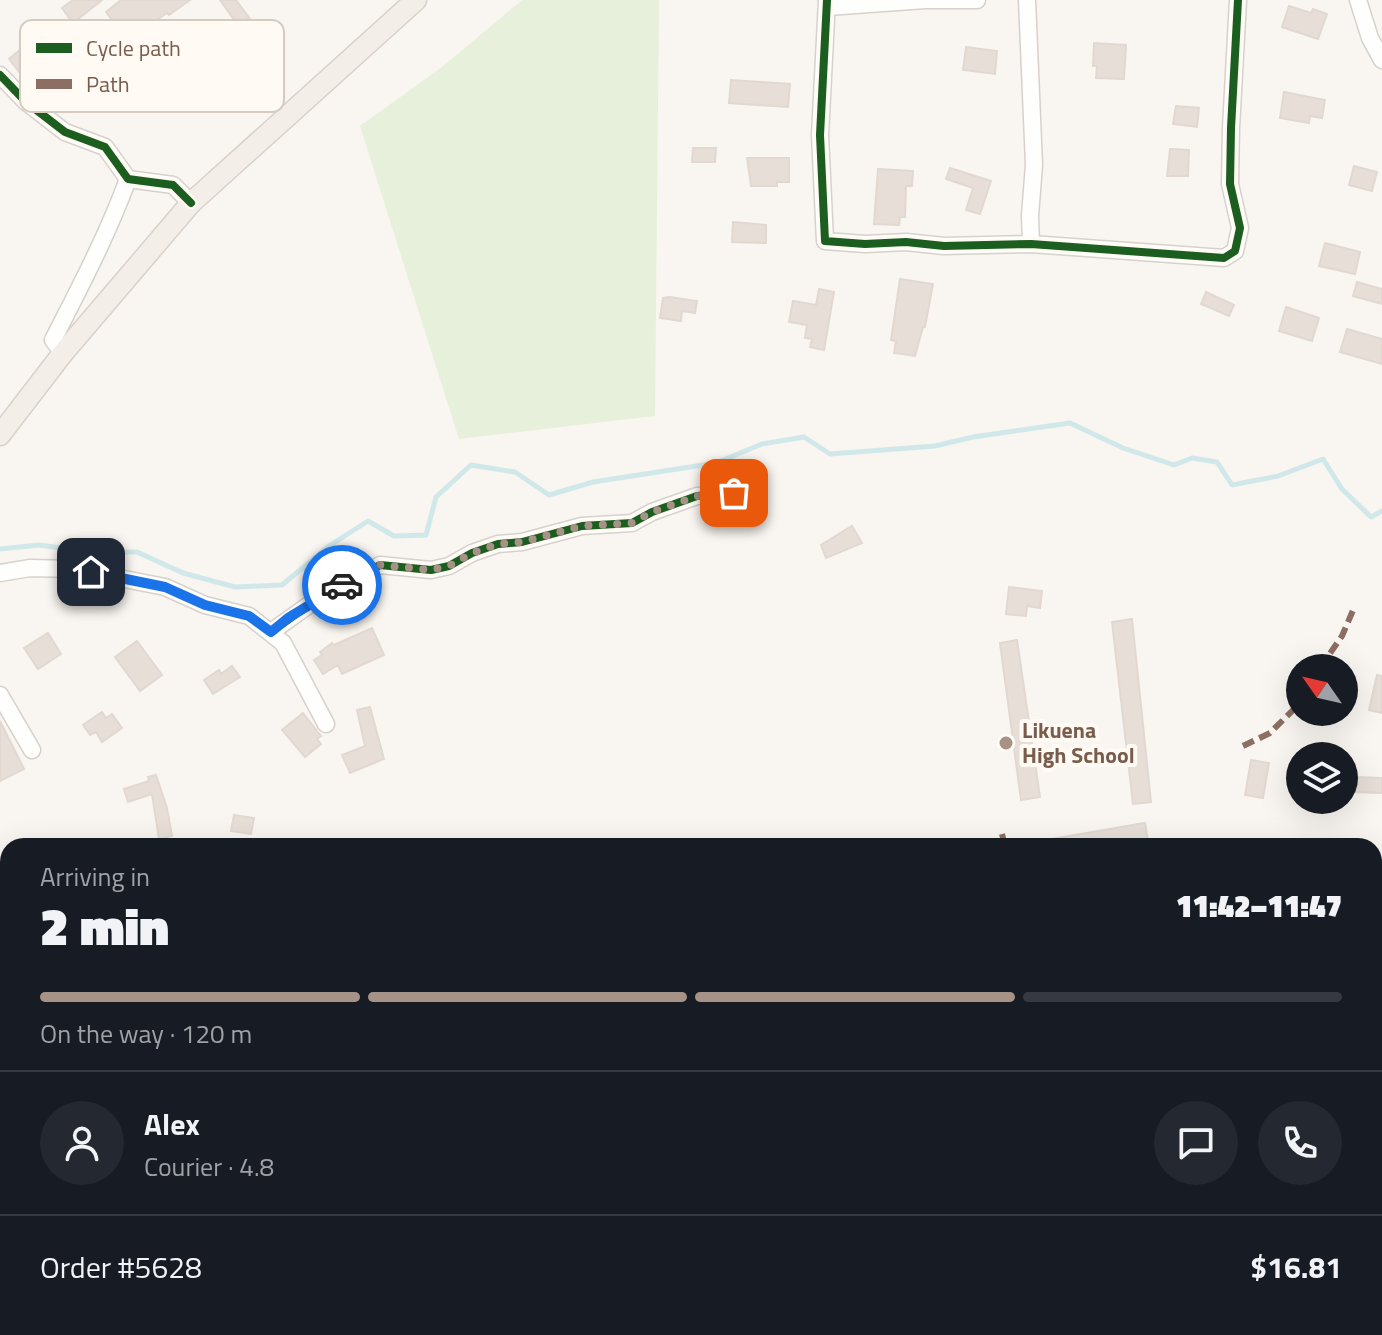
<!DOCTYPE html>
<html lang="en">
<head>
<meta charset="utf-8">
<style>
  :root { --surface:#171b24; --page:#242831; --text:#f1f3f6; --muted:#9ea1a6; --line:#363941; --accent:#a69286 }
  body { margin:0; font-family:"Titillium Web",sans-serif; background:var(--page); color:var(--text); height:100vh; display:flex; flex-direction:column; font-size:30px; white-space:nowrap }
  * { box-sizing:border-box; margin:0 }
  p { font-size:26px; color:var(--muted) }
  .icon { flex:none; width:44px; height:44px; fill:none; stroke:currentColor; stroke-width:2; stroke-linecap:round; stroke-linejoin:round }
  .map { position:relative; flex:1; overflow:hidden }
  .panel { position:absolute; left:0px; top:838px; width:1382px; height:498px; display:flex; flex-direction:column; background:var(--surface); border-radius:24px 24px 0 0; box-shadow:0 8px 32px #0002 }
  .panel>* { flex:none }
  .needle { width:52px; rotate:304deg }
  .tools { position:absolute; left:1286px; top:654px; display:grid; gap:16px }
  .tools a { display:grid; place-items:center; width:72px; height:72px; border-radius:50%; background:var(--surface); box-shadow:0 8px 32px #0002; font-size:40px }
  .pin { position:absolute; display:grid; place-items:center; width:68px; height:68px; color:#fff; margin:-34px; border-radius:16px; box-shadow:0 4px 12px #0006 }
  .courier { position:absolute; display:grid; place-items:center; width:80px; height:80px; margin:-40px; border:6px solid #1a73e8; border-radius:50%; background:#fff; color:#222; box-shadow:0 2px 10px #0007 }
  .headline em { font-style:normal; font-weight:800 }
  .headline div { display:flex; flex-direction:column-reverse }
  .headline { display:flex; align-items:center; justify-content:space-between; height:136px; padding:0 40px }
  h1 { font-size:52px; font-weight:800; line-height:60px }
  .bar { display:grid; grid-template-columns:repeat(4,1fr); gap:12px 8px; align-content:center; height:96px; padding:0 40px }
  .bar i { height:10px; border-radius:6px; background:var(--line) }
  .bar .current { background:var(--accent) }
  .bar p { grid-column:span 4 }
  .line { display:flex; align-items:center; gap:20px; padding:0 40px; border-top:2px solid var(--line) }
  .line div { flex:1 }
  .round { display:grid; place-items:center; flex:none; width:84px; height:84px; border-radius:42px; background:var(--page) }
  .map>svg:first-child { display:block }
</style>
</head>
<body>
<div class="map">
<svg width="1382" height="1335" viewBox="0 0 1382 1335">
  <rect width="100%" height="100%" fill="#f9f5f0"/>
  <!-- green -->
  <path fill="#e7f0db" d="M522 0H659L655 416 459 439 360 126 442 67Z"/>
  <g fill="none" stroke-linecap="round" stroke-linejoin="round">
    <!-- stream -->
    <path stroke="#d0e8ea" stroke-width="5" d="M0 549 39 545 92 552H137L183 573 235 587 282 585 329 546 368 521 394 536 426 535 436 497 471 465 515 472 549 495 593 482 716 463 762 444 804 437 830 454 935 446 973 437 1070 423 1123 448 1174 465 1192 458 1217 462 1232 485 1278 476 1323 459 1342 489 1371 517 1382 511
      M1374 1237 1382 1241
      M815 1335 824 1328"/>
  </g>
  <!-- building -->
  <path fill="#e6ded7" stroke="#e2d8d2" stroke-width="2" d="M73 0H102L73 23 62 8Z
    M121 0H190L169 15 167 13 155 21 128 41 106 12Z
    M220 0H236L258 30 247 38Z
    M1289 6 1311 13 1313 9 1327 14 1318 39 1282 27Z
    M1094 43 1126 45 1124 79 1096 78 1097 66H1093Z
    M966 47 997 51 995 74 963 70Z
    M21 49 37 68 24 78 9 59Z
    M731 80 790 84 788 107 729 103Z
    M1284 92 1325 100 1322 118 1310 116 1309 123 1280 118Z
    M1176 106 1199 108 1197 127 1173 124Z
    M693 148H716L715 162H692Z
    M1170 149 1189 150 1188 176H1167Z
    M747 158H789V182H777V186H751Z
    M1354 166 1377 172 1372 191 1349 185Z
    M950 168 991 181 980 214 966 210 973 188 946 179Z
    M878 169 913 171 912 186H906L905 217H900L899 225 874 224Z
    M733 222 766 225V243L732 242Z
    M1325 243 1360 252 1355 274 1319 266Z
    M900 279 933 284 925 327H923L915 356 894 353 896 341 891 340Z
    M1357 282 1382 289V304L1353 296Z
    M819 289 834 292 824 350 810 347 812 339 805 338 807 325 789 322 793 301 816 305Z
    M1206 292 1234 305 1229 316 1201 304Z
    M670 297 697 301 695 313 682 311 681 321 660 318 663 298Z
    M1286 307 1319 318 1312 341 1279 331Z
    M1347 329 1382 339V364L1340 352Z
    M852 526 862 543 826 558 821 545Z
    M1009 587 1042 591 1040 608 1027 606 1026 616 1006 614Z
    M1132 619 1151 802 1133 804 1112 622Z
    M372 628 384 655 342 674 338 665 323 674 314 660 322 655 320 652 332 643 334 645Z
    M48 633 61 654 38 669 24 648Z
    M1017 640 1040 797 1021 800 1000 643Z
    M137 641 162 675 140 691 115 657Z
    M232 666 240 677 213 694 204 680 219 670 221 674Z
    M1377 675 1382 676V713L1369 710Z
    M370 707 384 759 350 773 342 755 365 746 357 710Z
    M102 712 106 718 112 714 122 728 102 742 96 732 90 735 83 725Z
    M303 713 321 736 317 739 321 744 305 757 282 730Z
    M0 721 24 769 0 781Z
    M1251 760 1269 763 1263 798 1245 795Z
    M156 775 167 808 172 836 159 839 152 794 128 802 124 789 149 781 148 777Z
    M1354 777 1382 778V793L1353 792Z
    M234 815 254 818 251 834 231 831Z
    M1145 823 1149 846H1051V839Z"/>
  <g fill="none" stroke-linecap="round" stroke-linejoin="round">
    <!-- minor casing -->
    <g stroke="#d7d1cb" stroke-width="19">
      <path id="minor" d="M827 0 820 135 825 241 865 244 906 242 944 246 1031 244 1224 258 1235 251 1240 228 1230 184 1231 128 1238 0
        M926 0H977
        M1027 0 1034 165 1030 216 1031 244
        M1358 0 1370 38 1382 60
        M828 7 925 0
        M0 75 26 102 65 132 105 147 128 179 173 185 191 203
        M63 353 53 340C80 287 107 236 128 179
        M0 573 30 568 74 569 165 587 205 605 249 616 283 643 326 724
        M271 632 313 602 380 565 431 570 449 566 472 553 498 544 522 542 582 526 632 523 652 512 697 496 734 493
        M0 695 32 750
        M0 1002 8 1001
        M1374 1118 1382 1113
        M0 1227 8 1228
        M308 1328V1335
        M473 1328 512 1335
        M1309 1335 1314 1328"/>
    </g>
    <!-- major casing -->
    <g stroke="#dad1cc" stroke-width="23">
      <path id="major" d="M0 435 63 353 191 203 416 0"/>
    </g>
    <!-- minor -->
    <use href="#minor" stroke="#fefefd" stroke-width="16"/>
    <!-- major -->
    <use href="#major" stroke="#f3eee8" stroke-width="20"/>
    <!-- quiet -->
    <path stroke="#8d6e63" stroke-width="6" stroke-dasharray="12 6" stroke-linecap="butt" d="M1320 668 1342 636 1354 608
      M1243 746 1270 733 1300 703
      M1002 834 1005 846
      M1374 861 1382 862
      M1117 1335 1124 1328"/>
    <!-- cycleway casing -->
    <g stroke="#fffaf3" stroke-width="13">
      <path id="cycleway" d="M827 0 820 135 825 241 865 244 906 242 944 246 1031 244 1224 258 1235 251 1240 228 1230 184 1231 128 1238 0
        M0 75 26 102 65 132 105 147 128 179 173 185 191 203
        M271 632 313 602 380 565 431 570 449 566 472 553 498 544 522 542 582 526 632 523 652 512 697 496 734 493"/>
    </g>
    <!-- cycleway -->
    <use href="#cycleway" stroke="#1b5e20" stroke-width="8"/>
  </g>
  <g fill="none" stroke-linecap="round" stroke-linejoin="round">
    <!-- done -->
    <path stroke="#a69286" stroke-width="8" stroke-dasharray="0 14.4" d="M342 585 380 565 431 570 449 566 472 553 498 544 522 542 582 526 632 523 652 512 697 496 734 493"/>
    <!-- route -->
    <path stroke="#1a73e8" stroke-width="10" d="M91 572 165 587 205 605 249 616 271 632 288 618 342 585"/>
  </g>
  <!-- markers -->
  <circle fill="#a69286" stroke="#fffaf3" stroke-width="3" cx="1006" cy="743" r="8"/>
  <g text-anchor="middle" stroke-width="8" stroke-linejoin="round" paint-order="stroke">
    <!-- poi labels -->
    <g font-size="22" font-weight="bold" fill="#7a5c4d" stroke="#fffaf3" text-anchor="start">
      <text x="1022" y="738">Likuena<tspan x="1022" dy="25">High School</tspan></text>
    </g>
  </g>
  <!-- legend -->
  <rect x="20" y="20" width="264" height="92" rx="12" fill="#fffaf3" stroke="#d7cbc1" stroke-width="2"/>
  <rect x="36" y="43" width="36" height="10" fill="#1b5e20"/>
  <rect x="36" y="79" width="36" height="10" fill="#8d6e63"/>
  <g font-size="22" fill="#7a5c4d">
    <text x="86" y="56">Cycle path</text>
    <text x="86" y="92">Path</text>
  </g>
</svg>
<div class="tools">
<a><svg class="needle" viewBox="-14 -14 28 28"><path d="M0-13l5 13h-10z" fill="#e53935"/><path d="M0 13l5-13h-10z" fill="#9ea1a6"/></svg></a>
<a><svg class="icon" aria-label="layers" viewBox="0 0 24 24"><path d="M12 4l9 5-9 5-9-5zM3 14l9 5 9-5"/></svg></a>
</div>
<div class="pin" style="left:734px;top:493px;background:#ea580c"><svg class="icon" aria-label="bag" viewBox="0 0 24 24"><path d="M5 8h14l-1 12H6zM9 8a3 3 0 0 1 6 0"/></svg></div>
<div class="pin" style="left:91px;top:572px;background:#1f2937"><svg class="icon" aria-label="home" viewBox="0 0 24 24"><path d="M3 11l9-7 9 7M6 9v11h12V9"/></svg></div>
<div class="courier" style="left:342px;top:585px"><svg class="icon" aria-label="car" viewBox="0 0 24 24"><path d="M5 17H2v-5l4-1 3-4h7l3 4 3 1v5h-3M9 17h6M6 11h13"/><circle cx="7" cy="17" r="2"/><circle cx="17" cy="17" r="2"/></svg></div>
<section class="panel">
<div class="headline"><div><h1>2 min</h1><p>Arriving in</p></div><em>11:42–11:47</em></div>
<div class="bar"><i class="current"></i><i class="current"></i><i class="current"></i><i></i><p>On the way · 120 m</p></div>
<div class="line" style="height:144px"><a class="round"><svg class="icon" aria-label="person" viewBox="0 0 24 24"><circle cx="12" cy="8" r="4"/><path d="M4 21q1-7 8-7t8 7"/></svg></a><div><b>Alex</b><p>Courier · 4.8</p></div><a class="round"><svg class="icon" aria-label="chat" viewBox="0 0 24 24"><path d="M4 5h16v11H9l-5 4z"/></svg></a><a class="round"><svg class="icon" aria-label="phone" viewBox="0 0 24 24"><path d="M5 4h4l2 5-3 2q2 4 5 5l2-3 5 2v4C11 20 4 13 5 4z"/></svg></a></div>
<div class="line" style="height:104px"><div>Order #5628</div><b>$16.81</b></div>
</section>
</div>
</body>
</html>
